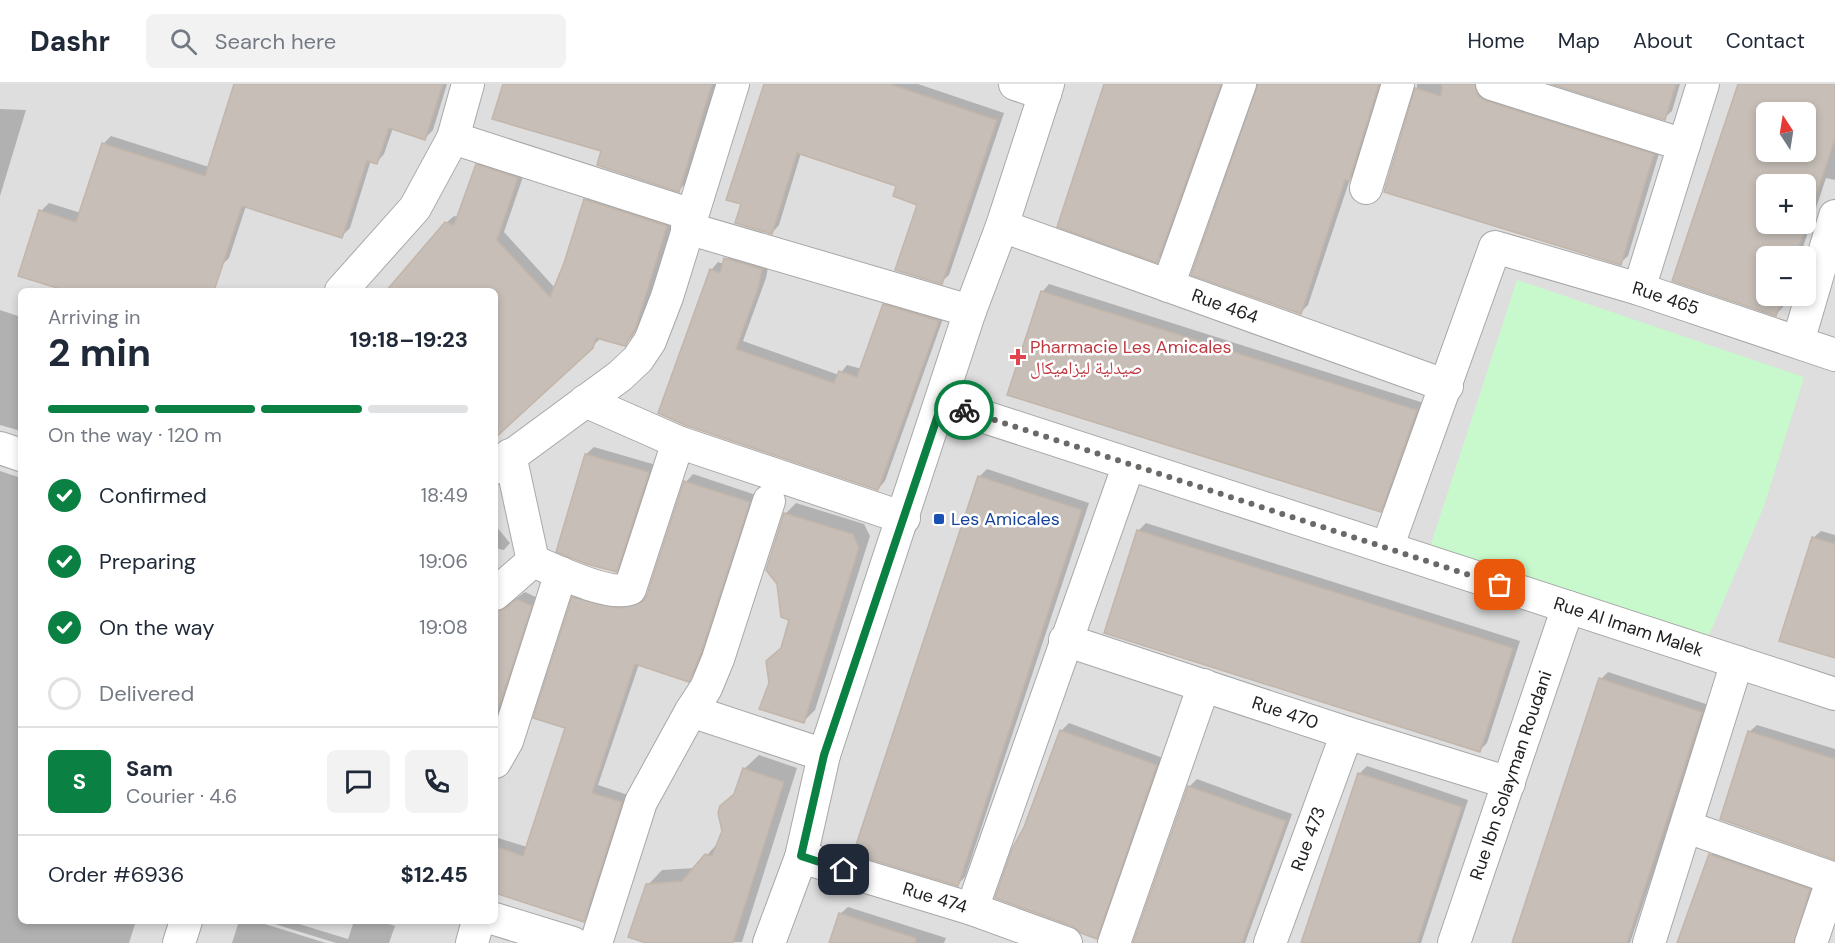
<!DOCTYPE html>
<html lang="en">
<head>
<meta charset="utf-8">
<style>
  :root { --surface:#fff; --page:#f2f2f3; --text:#1f2937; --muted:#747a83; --line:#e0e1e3; --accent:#0b8043 }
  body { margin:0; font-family:"DM Sans","Noto Naskh Arabic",sans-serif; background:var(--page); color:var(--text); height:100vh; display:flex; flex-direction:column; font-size:22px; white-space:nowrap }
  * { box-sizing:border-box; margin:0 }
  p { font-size:20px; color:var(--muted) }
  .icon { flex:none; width:33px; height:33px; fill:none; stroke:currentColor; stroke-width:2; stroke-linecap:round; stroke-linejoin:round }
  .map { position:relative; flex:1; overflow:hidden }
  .panel { position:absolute; left:18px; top:204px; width:480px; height:636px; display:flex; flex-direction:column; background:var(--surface); border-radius:9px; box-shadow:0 3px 9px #0003 }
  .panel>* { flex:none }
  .needle { width:39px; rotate:348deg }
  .buttons { position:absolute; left:1756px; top:18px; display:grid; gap:12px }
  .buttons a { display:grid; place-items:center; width:60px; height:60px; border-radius:9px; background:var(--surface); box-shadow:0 3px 9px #0003; font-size:30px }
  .pin { position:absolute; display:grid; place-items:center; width:51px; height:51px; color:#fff; margin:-26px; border-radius:12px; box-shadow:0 3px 9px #0006 }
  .courier { position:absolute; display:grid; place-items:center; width:60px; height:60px; margin:-30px; border:4px solid #0b8043; border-radius:50%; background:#fff; color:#222; box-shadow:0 2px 8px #0007 }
  .head em { font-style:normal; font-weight:700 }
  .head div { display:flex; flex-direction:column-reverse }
  .head { display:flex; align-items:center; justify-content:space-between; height:102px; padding:0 30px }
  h1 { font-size:39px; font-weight:700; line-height:45px }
  .bar { display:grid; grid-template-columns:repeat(4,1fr); gap:9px 6px; align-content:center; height:72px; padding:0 30px }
  .bar i { height:8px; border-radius:4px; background:var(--line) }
  .bar .active { background:var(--accent) }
  .bar p { grid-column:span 4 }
  .line { display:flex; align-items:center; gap:15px; padding:0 30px; border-top:2px solid var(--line) }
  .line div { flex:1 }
  .round { display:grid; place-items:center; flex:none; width:63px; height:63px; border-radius:9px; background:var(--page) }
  ol { padding:0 30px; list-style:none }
  li { display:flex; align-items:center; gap:18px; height:66px }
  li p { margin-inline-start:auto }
  li .icon { padding:6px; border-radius:50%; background:var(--accent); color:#fff; stroke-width:4 }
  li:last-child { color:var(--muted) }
  li i { width:33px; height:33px; border:3px solid var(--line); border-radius:50% }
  header { display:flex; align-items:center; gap:36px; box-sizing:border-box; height:84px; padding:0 30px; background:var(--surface); border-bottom:2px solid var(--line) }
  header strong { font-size:28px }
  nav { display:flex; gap:33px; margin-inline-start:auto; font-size:21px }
  .search { width:420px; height:54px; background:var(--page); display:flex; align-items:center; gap:15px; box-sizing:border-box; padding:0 21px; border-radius:9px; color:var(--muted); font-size:22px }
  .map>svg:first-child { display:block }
</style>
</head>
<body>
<header>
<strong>Dashr</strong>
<div class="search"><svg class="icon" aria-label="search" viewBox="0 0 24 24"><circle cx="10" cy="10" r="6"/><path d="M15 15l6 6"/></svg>Search here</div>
<nav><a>Home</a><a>Map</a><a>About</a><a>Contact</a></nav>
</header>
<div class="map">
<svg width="1835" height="859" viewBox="0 0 1835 859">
  <rect width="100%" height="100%" fill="#f1eee8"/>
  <!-- residential -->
  <path fill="#dfdede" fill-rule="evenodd" d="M0 0H1835V859H0ZM1767 28H1806V68H1767ZM1767 100H1806V140H1767ZM1767 172H1806V212H1767ZM21 207H495V837H21Z"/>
  <!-- park -->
  <path fill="#c7f9cc" d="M1517 196 1804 293 1764 422 1709 551 1430 463Z"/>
  <!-- shadow -->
  <path fill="#0003" fill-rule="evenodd" d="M241 0H447L433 46 425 54 393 44 384 70 377 78 371 76 350 144 342 152 246 122 229 174 221 182 212 207H72L41 127 49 119 81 129 103 60 111 52 209 83Z
    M504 0H718L690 95 679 106Z
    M766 0H918L1004 29 949 191 941 198 919 120 898 101 801 69 779 141 772 149 743 119Z
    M1106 0H1225L1164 169 1157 177Z
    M1259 0H1383L1356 88 1350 95 1308 221 1300 229Z
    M1417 0H1484L1661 63 1628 172 1620 179 1417 5Z
    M1556 0H1680L1672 27 1664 34Z
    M1739 0H1835V96L1826 94 1800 172H1767V212H1787L1783 223 1776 230 1674 196ZM1767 28H1806V68H1767ZM1767 100H1806V140H1767Z
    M0 25 26 26 0 112Z
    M484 73 525 87 504 148 555 204 586 116 593 109 674 135 643 234 632 253 624 261 601 254 495 352V207H387L446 139 454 132 458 133 477 81Z
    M733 167 769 178 766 194 743 257 839 291 847 281 862 285 885 221 892 214 945 229 885 397 878 405 685 340 711 186 718 178 724 180Z
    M1049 200 1424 319 1388 419 1380 427 1042 208Z
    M0 226 21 233V347L0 341Z
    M594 363 656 381 624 479 616 486 586 370Z
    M987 385 1089 419 965 793 958 800 979 393Z
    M0 387 21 394V837H136L129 859H0Z
    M693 390 756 411 708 560 696 589 688 596 639 580 598 701 628 711 591 828 584 836 495 807V753L527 763 567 643 573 514 581 506 627 518 648 512 686 398Z
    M796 419 864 440 870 452 815 626 804 637 791 535 785 430Z
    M1146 439 1520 557 1487 659 1480 666 1138 447Z
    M495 441 510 459 504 466 495 464Z
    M1821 447 1835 451V573L1813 454Z
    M525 508 538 514 495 645V519L507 521Z
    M1608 588 1709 621 1630 859H1513L1601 595Z
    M1069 639 1163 674 1104 845 1096 853 1026 744 1061 647Z
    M1757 641 1835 665V774L1749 648Z
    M759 671 797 684 742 858 651 859 648 801 662 786 695 784 719 758 723 747 721 723 736 708 744 685Z
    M1367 682 1468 716 1421 859H1303L1359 690Z
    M1197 695 1292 730 1245 859H1135L1189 703Z
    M1718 763 1817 798 1803 859H1678L1711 771Z
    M848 823 946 854 944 859H831L840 830Z
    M239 837H255L326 859H232Z
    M265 837H289L348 855 354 837H379L395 842 389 859H336Z"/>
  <!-- building -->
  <path fill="#c6beb7" stroke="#c2b5aa" stroke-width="1.5" fill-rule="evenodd" d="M234 0H443L425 56 389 44 377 80 367 77 342 154 242 122 214 207H67L18 192 39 126 76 138 102 59 205 92Z
    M503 0H712L679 108 597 81 601 67 492 35Z
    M764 0H890L997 36 942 200 895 186 917 121 893 112 896 102 797 69 772 150 735 139 741 120 726 116Z
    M1104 0H1221L1157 179 1057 143Z
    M1258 0H1379L1349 97 1345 96 1301 230 1191 191Z
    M1442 0H1475L1478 12 1487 17 1654 70 1621 181 1384 108 1415 4 1441 12Z
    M1551 0H1676L1665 36Z
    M1738 0H1835V55L1796 172H1767V212H1783L1776 232 1672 197ZM1767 28H1806V68H1767ZM1767 100H1806V140H1767Z
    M476 80 518 94 497 156 550 213 564 179 584 115 667 142 636 243 625 262 596 254 593 264 495 354V207H386L445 138 454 141Z
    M724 174 762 185 759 202 736 265 834 299 839 287 857 293 883 220 939 237 878 406 685 341 658 329 710 185 720 189Z
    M1041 207 1417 326 1381 428 1007 311Z
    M585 370 649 388 617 488 587 480 556 468Z
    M978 392 1082 426 958 802 853 770Z
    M684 397 750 418 701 569 689 598 635 580 592 709 622 718 584 838 495 809V762L523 772 565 644 533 634 572 513 619 524 642 518 647 511Z
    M784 429 853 450 859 464 804 639 759 625 769 599 766 577 781 564 789 536 781 533 777 500 766 486Z
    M1137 446 1513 564 1480 668 1104 549Z
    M1812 453 1835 460V574L1779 557Z
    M517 515 532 522 499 623 495 622V528L506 524Z
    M1599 594 1702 628 1627 859H1512Z
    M1060 646 1157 681 1097 855 1081 849 1072 842 995 814 1012 765 1024 743Z
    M1748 647 1835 675V776L1720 735Z
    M743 684 784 698 733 859H646L628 853 646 800 682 797 705 770 712 772 722 747 718 729 720 722 734 710Z
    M1358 689 1462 723 1417 859H1301Z
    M1188 702 1286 737 1242 859H1133Z
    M1709 770 1810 805 1794 859H1677Z
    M839 829 916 854 915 859H829Z"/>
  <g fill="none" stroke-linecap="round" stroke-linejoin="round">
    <!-- minor casing -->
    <g stroke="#a8a8a8" stroke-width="34">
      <g id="minor">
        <path d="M1015 0 1045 10"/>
        <path d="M1492 0 1684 61"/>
        <path d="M453 54 692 131"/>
        <path d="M1366 104 1398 0"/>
        <path id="s1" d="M1002 142 1447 302"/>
        <path d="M687 144 970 227"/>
        <path d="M1168 202 1240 0"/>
        <path d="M1639 205 1703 0"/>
        <path d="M341 207 415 124 453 54 468 0"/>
        <path d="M1798 258 1835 132"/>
        <path d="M585 317 678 358 904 434"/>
        <path id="s2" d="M942 319 1835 610"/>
        <path d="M0 364 21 371"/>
        <path d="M510 371 533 477"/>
        <path d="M495 384 620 292 638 275 650 257 667 213 733 0"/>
        <path id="s3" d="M1387 464 1495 163 1639 205 1835 271"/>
        <path d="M495 510 533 477C554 486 608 513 630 505L678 358"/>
        <path id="s4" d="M1065 556 1347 649 1509 699"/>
        <path d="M691 627 824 671"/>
        <path d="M495 678 507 657 561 489"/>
        <path d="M1687 743 1835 795"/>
        <path id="s5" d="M801 773 972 825 1066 859"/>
        <path d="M972 825 1129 380"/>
        <path d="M495 835 573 859"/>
        <path d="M179 859 186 837"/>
        <path d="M472 859 478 837"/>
        <path d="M596 859 641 718 691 627 706 604 718 575 769 417"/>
        <path d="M769 859 801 773 824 671 970 227 1002 142 1048 0"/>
        <path d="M1114 859 1204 601"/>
        <path id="s6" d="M1270 859 1347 649"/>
        <path id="s7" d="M1454 859 1568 523"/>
        <path d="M1649 859 1737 578"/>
        <path d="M1811 859 1833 794"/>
      </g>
    </g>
    <!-- minor -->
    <use href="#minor" stroke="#fff" stroke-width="32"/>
  </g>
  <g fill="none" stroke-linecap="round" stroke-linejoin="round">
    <!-- done -->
    <path stroke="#6a6967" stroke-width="6" stroke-dasharray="0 10.8" d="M964 326 1500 501"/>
    <!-- route -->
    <path stroke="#0b8043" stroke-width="8" d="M844 786 801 772 824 671 942 319 964 326"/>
  </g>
  <!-- markers -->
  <path fill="#e0444e" stroke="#fff" stroke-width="2" d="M1015 264h6v6h6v6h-6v6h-6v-6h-6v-6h6z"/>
  <rect fill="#1a4fb4" stroke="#fff" stroke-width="2" x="933" y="429" width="12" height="12" rx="3"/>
  <g text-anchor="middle" stroke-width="5" stroke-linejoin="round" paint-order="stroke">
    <!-- street labels -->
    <g font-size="18" fill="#212121" stroke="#fff">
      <text dy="6" stroke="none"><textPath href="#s3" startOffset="498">Rue 465</textPath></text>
      <text dy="6" stroke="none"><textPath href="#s1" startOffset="237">Rue 464</textPath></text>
      <text dy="6" stroke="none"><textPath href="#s2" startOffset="722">Rue Al Imam Malek</textPath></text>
      <text dy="6" stroke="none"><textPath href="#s4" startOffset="232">Rue 470</textPath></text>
      <text dy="6" stroke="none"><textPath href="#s7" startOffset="177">Rue Ibn Solayman Roudani</textPath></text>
      <text dy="6" stroke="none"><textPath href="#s6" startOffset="111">Rue 473</textPath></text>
      <text dy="6" stroke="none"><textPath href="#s5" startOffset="140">Rue 474</textPath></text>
    </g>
    <!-- health labels -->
    <g font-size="18" fill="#be3a42" stroke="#fff" text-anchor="start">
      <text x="1030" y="269">Pharmacie Les Amicales<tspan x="1030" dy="21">صيدلية ليزاميكال</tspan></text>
    </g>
    <!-- transit labels -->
    <g font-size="18" fill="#164399" stroke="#fff" text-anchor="start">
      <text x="951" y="441">Les Amicales</text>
    </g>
  </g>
</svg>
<div class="buttons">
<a><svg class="needle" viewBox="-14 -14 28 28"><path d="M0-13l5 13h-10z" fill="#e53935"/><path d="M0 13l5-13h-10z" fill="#747a83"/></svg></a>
<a>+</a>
<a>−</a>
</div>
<div class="pin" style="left:1500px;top:501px;background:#ea580c"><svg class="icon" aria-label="bag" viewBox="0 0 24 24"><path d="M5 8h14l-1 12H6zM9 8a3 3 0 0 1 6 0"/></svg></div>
<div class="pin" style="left:844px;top:786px;background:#1f2937"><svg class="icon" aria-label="home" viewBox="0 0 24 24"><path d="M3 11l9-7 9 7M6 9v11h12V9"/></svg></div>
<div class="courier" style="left:964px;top:326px"><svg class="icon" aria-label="bike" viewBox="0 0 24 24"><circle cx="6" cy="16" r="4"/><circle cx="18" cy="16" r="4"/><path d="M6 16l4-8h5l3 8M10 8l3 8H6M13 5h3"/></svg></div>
<section class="panel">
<div class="head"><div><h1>2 min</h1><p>Arriving in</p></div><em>19:18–19:23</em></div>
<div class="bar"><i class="active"></i><i class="active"></i><i class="active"></i><i></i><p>On the way · 120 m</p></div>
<ol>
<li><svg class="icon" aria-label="check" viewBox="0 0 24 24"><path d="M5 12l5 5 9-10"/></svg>Confirmed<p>18:49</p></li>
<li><svg class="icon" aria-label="check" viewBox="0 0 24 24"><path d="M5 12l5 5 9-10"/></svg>Preparing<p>19:06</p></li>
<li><svg class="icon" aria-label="check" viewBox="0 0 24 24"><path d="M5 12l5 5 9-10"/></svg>On the way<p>19:08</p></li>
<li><i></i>Delivered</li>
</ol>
<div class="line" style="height:108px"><b class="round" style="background:var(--accent);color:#fff">S</b><div><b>Sam</b><p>Courier · 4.6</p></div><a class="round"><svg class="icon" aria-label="chat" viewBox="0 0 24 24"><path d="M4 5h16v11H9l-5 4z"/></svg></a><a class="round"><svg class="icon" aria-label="phone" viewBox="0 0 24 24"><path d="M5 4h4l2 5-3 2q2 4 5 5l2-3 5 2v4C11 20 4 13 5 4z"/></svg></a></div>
<div class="line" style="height:78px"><div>Order #6936</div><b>$12.45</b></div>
</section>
</div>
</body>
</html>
